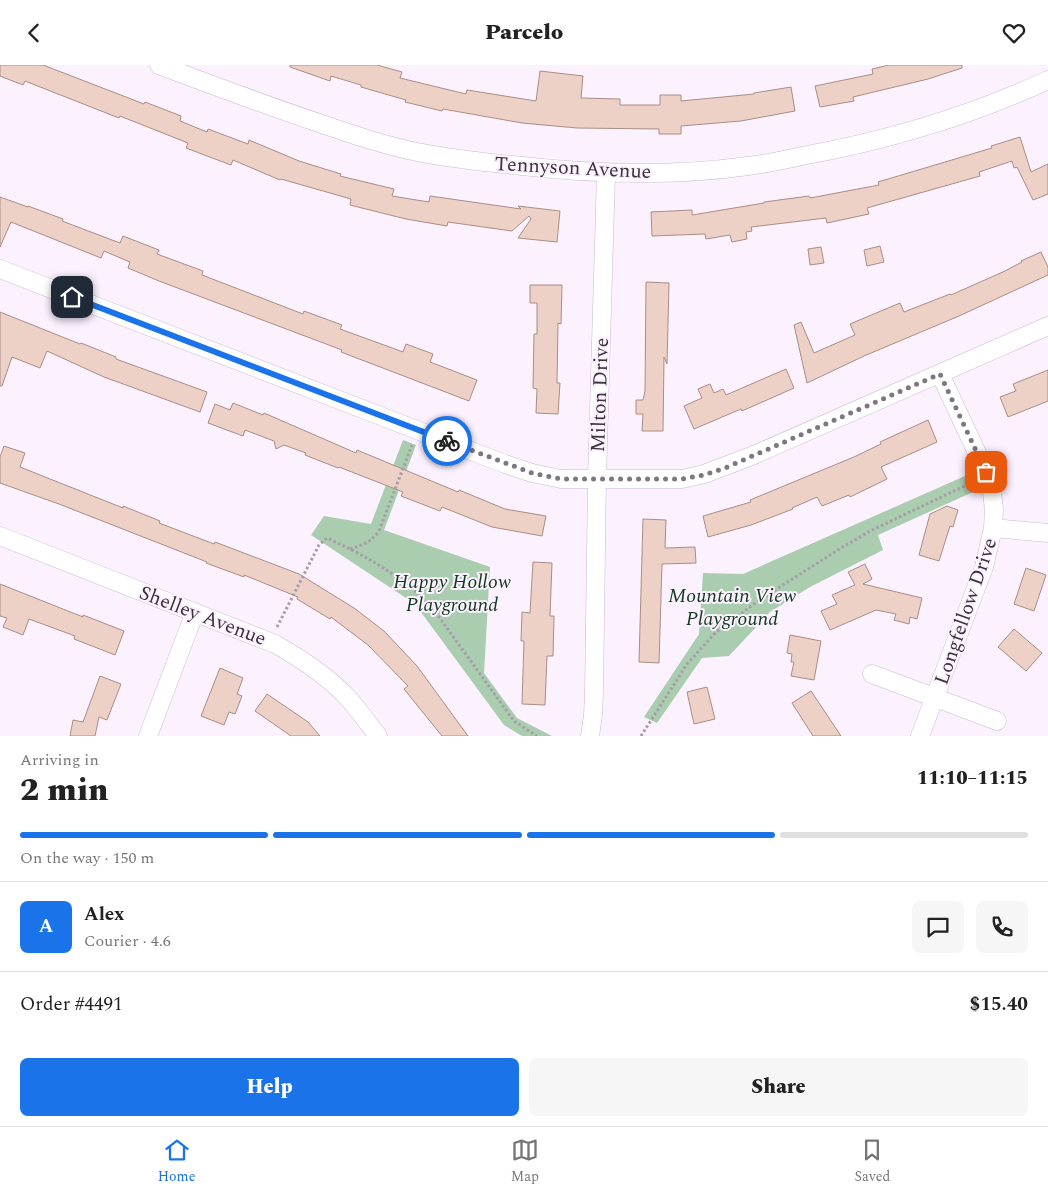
<!DOCTYPE html>
<html lang="en">
<head>
<meta charset="utf-8">
<style>
  :root { --surface:#fff; --page:#f6f6f6; --text:#222; --muted:#767676; --line:#e0e0e0; --accent:#1a73e8 }
  body { margin:0; font-family:Spectral,serif; background:var(--page); color:var(--text); height:100vh; display:flex; flex-direction:column; font-size:19px; white-space:nowrap }
  * { box-sizing:border-box; margin:0 }
  p { font-size:16px; color:var(--muted) }
  .icon { flex:none; width:28px; height:28px; fill:none; stroke:currentColor; stroke-width:2; stroke-linecap:round; stroke-linejoin:round }
  .map { position:relative; height:671px; overflow:hidden }
  .panel { display:flex; flex-direction:column; background:var(--surface); flex:1 }
  .panel>* { flex:none }
  .pin { position:absolute; display:grid; place-items:center; width:42px; height:42px; color:#fff; margin:-21px; border-radius:10px; box-shadow:0 2px 8px #0006 }
  .courier { position:absolute; display:grid; place-items:center; width:50px; height:50px; margin:-25px; border:4px solid #1a73e8; border-radius:50%; background:#fff; color:#222; box-shadow:0 1px 6px #0007 }
  .summary em { font-style:normal; font-weight:800 }
  .summary div { display:flex; flex-direction:column-reverse }
  .summary { display:flex; align-items:center; justify-content:space-between; height:85px; padding:0 20px }
  h1 { font-size:32px; font-weight:800; line-height:38px }
  .bar { display:grid; grid-template-columns:repeat(4,1fr); gap:8px 5px; align-content:center; height:60px; padding:0 20px }
  .bar i { height:6px; border-radius:4px; background:var(--line) }
  .bar .active { background:var(--accent) }
  .bar p { grid-column:span 4 }
  .line { display:flex; align-items:center; gap:12px; padding:0 20px; border-top:1px solid var(--line) }
  .line div { flex:1 }
  .round { display:grid; place-items:center; flex:none; width:52px; height:52px; border-radius:8px; background:var(--page) }
  .button { display:flex; gap:10px; margin-top:auto; padding:10px 20px }
  .button a { flex:1; height:58px; border-radius:8px; background:var(--accent); color:#fff; font-size:20px; font-weight:800; line-height:58px; text-align:center }
  .button a+a { background:var(--page); color:var(--text) }
  header { display:flex; justify-content:space-between; align-items:center; height:65px; padding:0 20px; background:var(--surface); font-size:22px; font-weight:800 }
  .menu { display:flex; justify-content:space-around; align-items:center; height:70px; border-top:1px solid var(--line); background:var(--surface); font-size:14px; color:var(--muted) }
  .menu a { display:grid; justify-items:center; gap:2px }
  .menu .active { color:var(--accent) }
  .map>svg:first-child { display:block }
</style>
</head>
<body>
<header><svg class="icon" aria-label="back" viewBox="0 0 24 24"><path d="M15 5l-7 7 7 7"/></svg>Parcelo<svg class="icon" aria-label="heart" viewBox="0 0 24 24"><path d="M12 20l-8-8c-3-5 5-10 8-4 3-6 11-1 8 4z"/></svg></header>
<div class="map">
<svg width="1048" height="671" viewBox="0 0 1048 671">
  <rect width="100%" height="100%" fill="#fcf1fe"/>
  <!-- green -->
  <path fill="#aacdb0" d="M403 375 416 380 384 465 490 502 484 608 517 653 552 671H522L504 660 415 539 311 470 324 451 371 459Z
    M965 411 973 427 878 470 883 485 810 522 770 547 729 591 702 593 657 658 644 652 699 569 703 508 743 509Z"/>
  <!-- building -->
  <path fill="#edd1c7" stroke="#a98e85" d="M0 0H43L144 39 145 37 181 51 180 56 207 67 208 64 248 79 249 75 299 96 341 109 340 111 394 124 392 131 429 137 430 131 521 144 518 141 560 146 557 177 518 173 531 154 529 151 512 166 448 157 447 161 406 154 350 140 351 134 281 114 280 115 233 95 231 100 186 83 188 78 120 51 119 53 25 16 23 20 0 11Z
    M290 0H377L402 7 400 13 466 29 467 25 536 36 540 6 583 11 581 33 620 34V40H660V30H681V36L754 29V28L791 22 795 46 741 56 681 61V69H659V64L577 63 522 58 443 44 442 46 405 37 406 35 361 22V20L331 11 330 16 290 2Z
    M889 0H962V3L928 14 853 32 854 36 820 42 815 21 873 9 872 4Z
    M1020 72 1031 107 1048 99V129L1033 135 1017 102 1014 103 1012 96 979 107 980 111 867 143 869 149 827 158 826 153 751 162 752 166 746 167 747 174 732 177 730 170 706 174 705 169 652 171 651 147 692 145V150L764 138V137L809 131 810 133 879 120 878 117 992 83 991 81Z
    M0 132 28 142V141L63 154 62 156 120 178 123 171 159 185 157 189 203 206 202 210 303 249 304 246 342 260 340 264 395 284 403 287 406 279 433 289 430 297 477 315 469 336 341 287 342 285 159 216 128 203 130 197 104 186 101 193 11 157 0 182Z
    M880 181 884 197 867 201 864 185Z
    M821 182 824 198 810 200 808 184Z
    M1041 187 1048 202V210L959 251 864 291 807 318 794 260 801 257 814 288 855 270 850 259 900 238 904 247 950 229 951 230 1005 206 1022 197 1021 196Z
    M646 217 669 218 667 299 664 292 663 366H642L643 349H636V335H643L645 326Z
    M530 220H562L561 259 558 258 557 318H560L558 349 536 348 537 324 533 323 534 269H537V238H530Z
    M0 247 80 279 81 278 116 292V294L207 327 200 347 104 312 47 286 40 303 12 292 2 321H0Z
    M786 304 794 323 742 346 741 344 694 364 684 341 702 333 698 324 710 319 714 328 723 324 726 330Z
    M1048 305V336L1008 352 1000 332 1016 326 1013 319Z
    M233 338 263 350 264 348 356 388 357 385 458 427 459 425 505 444 546 451 542 471 492 462 442 442 440 446 401 431 403 427 339 402 338 403 305 390 306 388 284 380 276 384 274 376 245 365 243 371 208 358 215 339 230 345Z
    M928 355 937 377 881 402 887 414 850 432 849 430 822 441 817 432 792 443 793 444 751 460 708 472 703 451 751 437 750 435 854 392 881 379 880 377Z
    M4 381 25 388 20 402 123 443V441L160 456 159 458 214 479 215 477 299 509 354 543 384 566 417 601 468 671H442L404 624 408 621 368 580 331 552 330 554 297 534 298 532 244 510V512L206 498 207 497 59 439 0 418V392Z
    M947 441 958 445 953 462 950 461 939 496 919 490 930 449Z
    M643 454 666 455 665 483 695 482 696 498 662 499 659 598 639 597Z
    M533 497 552 498 550 551H554L553 591H547L545 640 522 639 524 576H521L522 547 530 548Z
    M865 499 872 514 863 519 922 533 917 554 910 552 909 559 894 555 896 549 876 545 830 565 821 546 837 539 832 530 855 520 848 507Z
    M1026 503 1046 510 1034 546 1014 539Z
    M0 519 83 552V550L124 566 115 590 74 574 75 571 29 554 23 570 3 562 7 553 0 551Z
    M1014 564 1042 588 1026 606 998 582Z
    M790 570 821 576 814 615 791 611 794 597H791L792 589 787 588Z
    M220 603 243 613 237 629 242 631 235 649 229 647 224 660 201 651Z
    M100 611 121 619 107 655 99 652 95 671H70L73 655 83 657Z
    M707 622 715 654 694 659 687 627Z
    M811 626 841 671H813L792 638Z
    M267 629 308 657 320 671H291L255 646Z"/>
  <g fill="none" stroke-linecap="round" stroke-linejoin="round">
    <!-- minor casing -->
    <g stroke="#cab9ce" stroke-width="19">
      <path id="minor" d="M159 0C212 20 265 40 319 58 351 69 383 80 417 87 448 93 481 97 513 100 590 109 670 112 748 101 766 99 784 95 802 91 889 75 968 52 1048 15
        M0 204 505 399 532 408 561 414H682L704 409 754 390 1048 261
        M993 463 1048 468
        M0 471 275 579C300 593 326 610 346 631 358 644 368 658 378 671
        M872 609 997 656
        M148 671 195 547
        M590 671 593 650 594 629 597 414 606 108
        M920 671 984 502 993 463 994 445 992 427 986 407 940 309"/>
    </g>
    <!-- path -->
    <path stroke="#a69da8" stroke-width="3" stroke-dasharray="2.5 2.5" stroke-linecap="butt" d="M350 484C363 480 371 477 379 466L412 380
      M277 562 319 480 327 473C364 490 402 511 431 541L514 656 537 671
      M641 671 687 599 716 567 758 536 841 483 872 465 973 417"/>
    <!-- minor -->
    <use href="#minor" stroke="#fff" stroke-width="18"/>
  </g>
  <g fill="none" stroke-linecap="round" stroke-linejoin="round">
    <!-- done -->
    <path stroke="#7e7680" stroke-width="5" stroke-dasharray="0 9" d="M447 376 532 408 561 414H682L704 410 725 403 940 309 986 407"/>
    <!-- route -->
    <path stroke="#1a73e8" stroke-width="6" d="M72 232 447 376"/>
  </g>
  <g text-anchor="middle" stroke-width="4" stroke-linejoin="round" paint-order="stroke">
    <!-- street labels -->
    <g font-size="20" fill="#3a333c" stroke="#fcf1fe">
      <text transform="translate(573 102) rotate(3)" y="7">Tennyson Avenue</text>
      <text transform="translate(599 330) rotate(-88)" y="7">Milton Drive</text>
      <text transform="translate(965 546) rotate(-71)" y="7">Longfellow Drive</text>
      <text transform="translate(203 550) rotate(21)" y="7">Shelley Avenue</text>
    </g>
    <!-- park labels -->
    <g font-size="20" font-style="italic" fill="#11391c" stroke="#fcf1fe">
      <text x="452" y="523">Happy Hollow<tspan x="452" dy="23">Playground</tspan></text>
      <text x="732" y="537">Mountain View<tspan x="732" dy="23">Playground</tspan></text>
    </g>
  </g>
</svg>
<div class="pin" style="left:986px;top:407px;background:#ea580c"><svg class="icon" aria-label="bag" viewBox="0 0 24 24"><path d="M5 8h14l-1 12H6zM9 8a3 3 0 0 1 6 0"/></svg></div>
<div class="pin" style="left:72px;top:232px;background:#1f2937"><svg class="icon" aria-label="home" viewBox="0 0 24 24"><path d="M3 11l9-7 9 7M6 9v11h12V9"/></svg></div>
<div class="courier" style="left:447px;top:376px"><svg class="icon" aria-label="bike" viewBox="0 0 24 24"><circle cx="6" cy="16" r="4"/><circle cx="18" cy="16" r="4"/><path d="M6 16l4-8h5l3 8M10 8l3 8H6M13 5h3"/></svg></div>
</div>
<section class="panel">
<div class="summary"><div><h1>2 min</h1><p>Arriving in</p></div><em>11:10–11:15</em></div>
<div class="bar"><i class="active"></i><i class="active"></i><i class="active"></i><i></i><p>On the way · 150 m</p></div>
<div class="line" style="height:90px"><b class="round" style="background:var(--accent);color:#fff">A</b><div><b>Alex</b><p>Courier · 4.6</p></div><a class="round"><svg class="icon" aria-label="chat" viewBox="0 0 24 24"><path d="M4 5h16v11H9l-5 4z"/></svg></a><a class="round"><svg class="icon" aria-label="phone" viewBox="0 0 24 24"><path d="M5 4h4l2 5-3 2q2 4 5 5l2-3 5 2v4C11 20 4 13 5 4z"/></svg></a></div>
<div class="line" style="height:65px"><div>Order #4491</div><b>$15.40</b></div>
<div class="button"><a>Help</a><a>Share</a></div>
</section>
<nav class="menu">
<a class="active"><svg class="icon" aria-label="home" viewBox="0 0 24 24"><path d="M3 11l9-7 9 7M6 9v11h12V9"/></svg>Home</a>
<a><svg class="icon" aria-label="map" viewBox="0 0 24 24"><path d="M3 6l6-2 6 2 6-2v14l-6 2-6-2-6 2zM9 4v14M15 6v14"/></svg>Map</a>
<a><svg class="icon" aria-label="saved" viewBox="0 0 24 24"><path d="M7 4h10v16l-5-4-5 4z"/></svg>Saved</a>
</nav>
</body>
</html>
